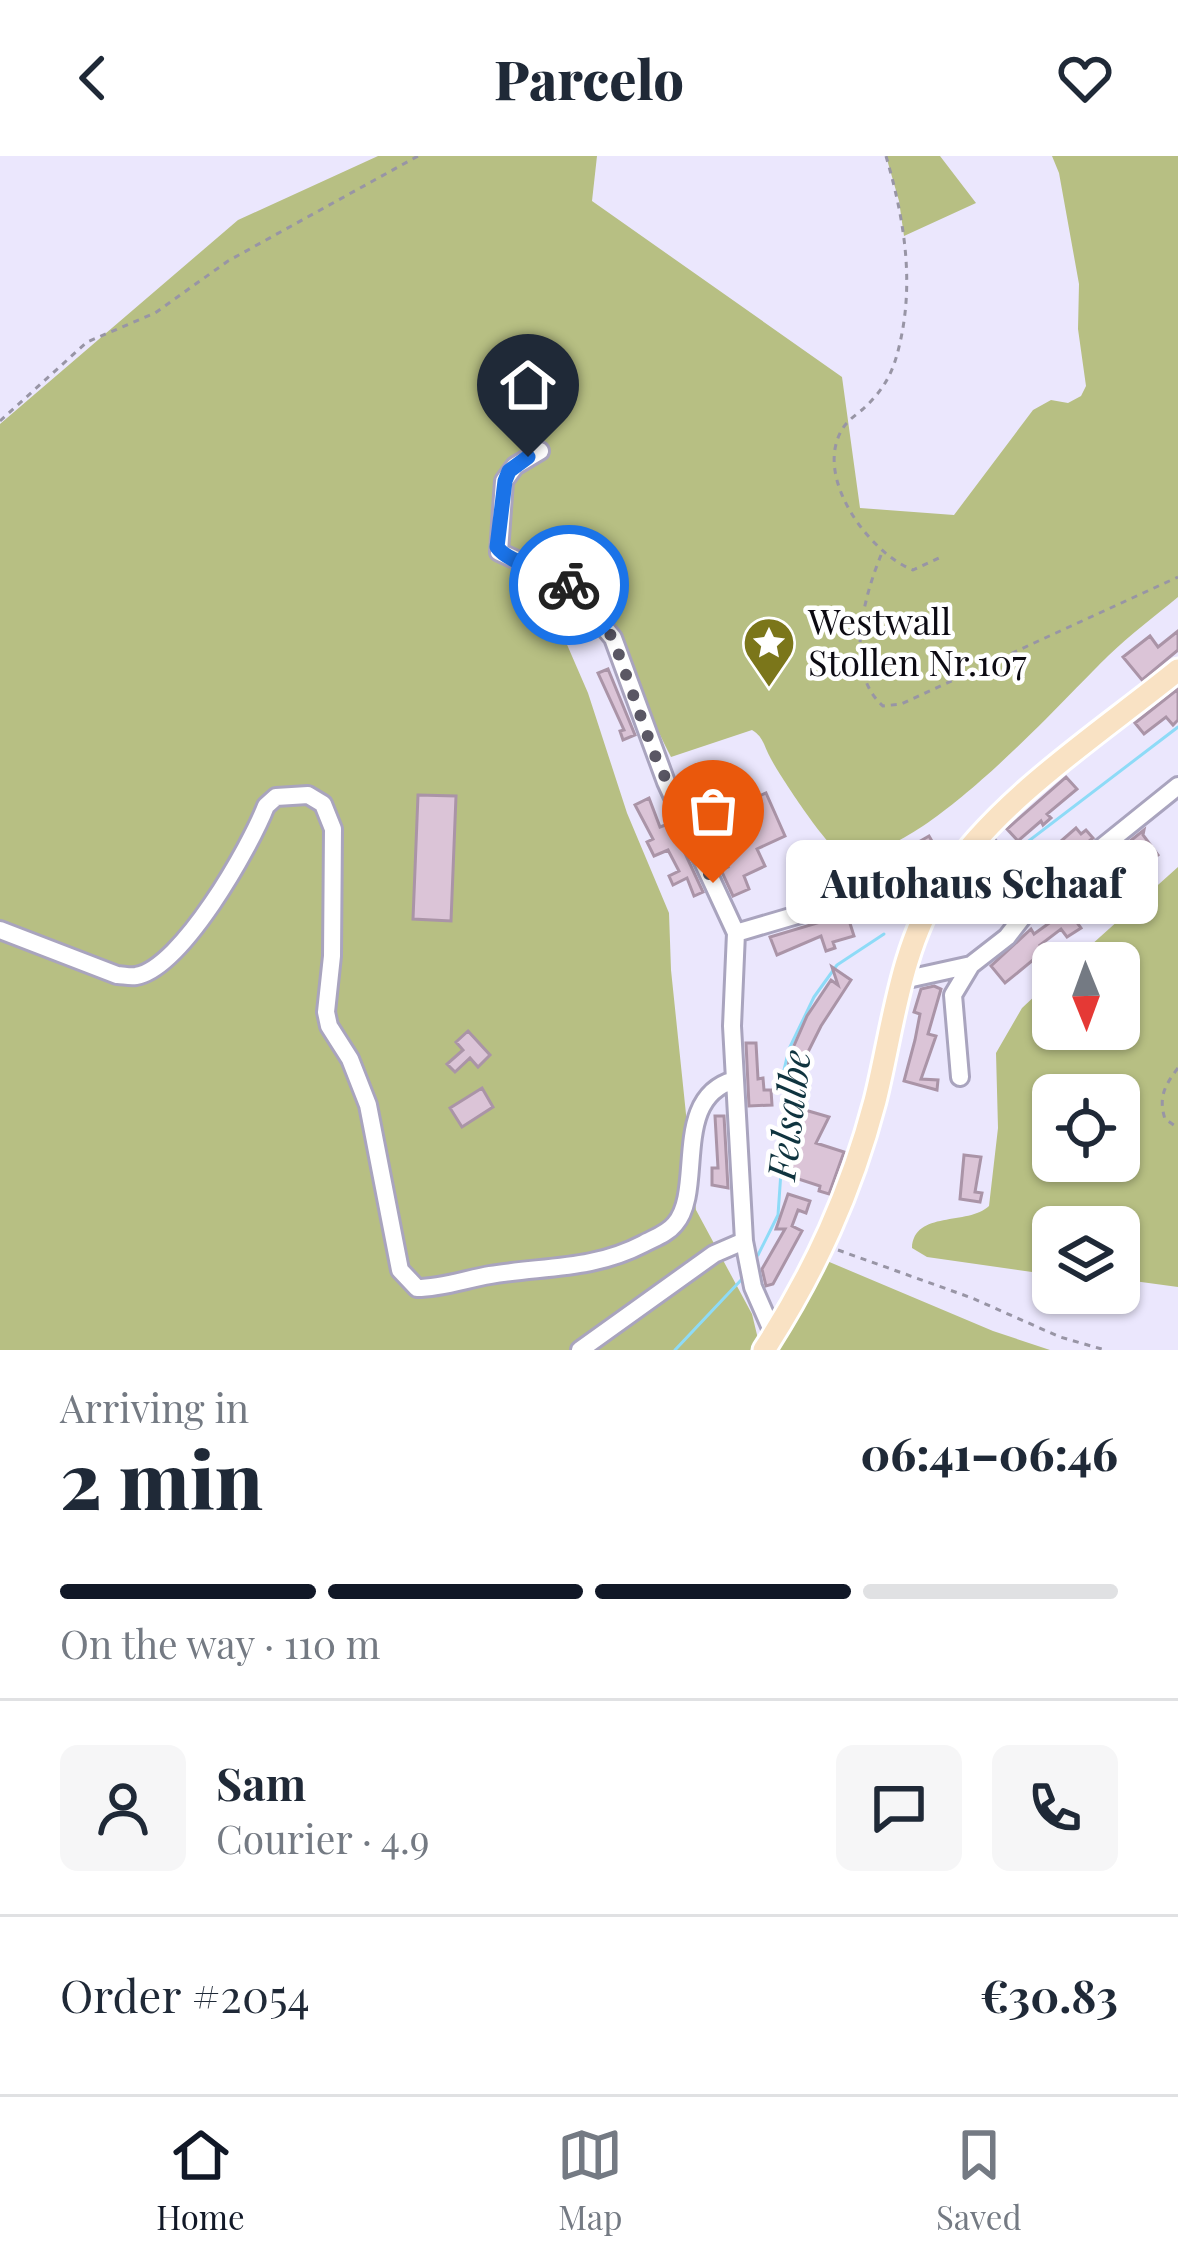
<!DOCTYPE html>
<html lang="en">
<head>
<meta charset="utf-8">
<style>
  :root { --surface:#fff; --page:#f6f6f7; --text:#1f2937; --muted:#747a83; --line:#e0e1e3; --accent:#111827 }
  body { margin:0; font-family:"Playfair Display",serif; background:var(--page); color:var(--text); height:100vh; display:flex; flex-direction:column; font-size:45px; white-space:nowrap }
  * { box-sizing:border-box; margin:0 }
  p { font-size:39px; color:var(--muted) }
  .icon { flex:none; width:66px; height:66px; fill:none; stroke:currentColor; stroke-width:2; stroke-linecap:round; stroke-linejoin:round }
  .map { position:relative; height:1194px; overflow:hidden }
  .sheet { display:flex; flex-direction:column; background:var(--surface); flex:1 }
  .sheet>* { flex:none }
  .needle { width:78px; rotate:179deg }
  .tools { position:absolute; left:1032px; top:786px; display:grid; gap:24px }
  .tools a { display:grid; place-items:center; width:108px; height:108px; border-radius:18px; background:var(--surface); box-shadow:0 3px 9px #0004; font-size:60px }
  .pin { position:absolute; display:grid; place-items:center; width:102px; height:102px; color:#fff; margin:-123px -51px; border-radius:50% 50% 50% 0; rotate:-45deg; box-shadow:0 0 12px #0007 }
  .pin .icon { rotate:45deg }
  .courier { position:absolute; display:grid; place-items:center; width:120px; height:120px; margin:-60px; border:9px solid #1a73e8; border-radius:50%; background:#fff; color:#222; box-shadow:0 3px 15px #0007 }
  .bubble { position:absolute; height:84px; border-radius:18px; background:var(--surface); box-shadow:0 3px 9px #0004; font-size:39px; font-weight:800; line-height:84px; text-align:center }
  .headline em { font-style:normal; font-weight:800 }
  .headline div { display:flex; flex-direction:column-reverse }
  .headline { display:flex; align-items:center; justify-content:space-between; height:204px; padding:0 60px }
  h1 { font-size:78px; font-weight:800; line-height:90px }
  .bar { display:grid; grid-template-columns:repeat(4,1fr); gap:18px 12px; align-content:center; height:144px; padding:0 60px }
  .bar i { height:15px; border-radius:9px; background:var(--line) }
  .bar .active { background:var(--accent) }
  .bar p { grid-column:span 4 }
  .line { display:flex; align-items:center; gap:30px; padding:0 60px; border-top:3px solid var(--line) }
  .line div { flex:1 }
  .round { display:grid; place-items:center; flex:none; width:126px; height:126px; border-radius:18px; background:var(--page) }
  header { display:flex; justify-content:space-between; align-items:center; height:156px; padding:0 60px; background:var(--surface); font-size:54px; font-weight:800 }
  .tab-bar { display:flex; justify-content:space-around; align-items:center; height:168px; border-top:3px solid var(--line); background:var(--surface); font-size:33px; color:var(--muted) }
  .tab-bar a { display:grid; justify-items:center; gap:6px }
  .tab-bar .active { color:var(--accent) }
  .map>svg:first-child { display:block }
</style>
</head>
<body>
<header><svg class="icon" aria-label="back" viewBox="0 0 24 24"><path d="M15 5l-7 7 7 7"/></svg>Parcelo<svg class="icon" aria-label="heart" viewBox="0 0 24 24"><path d="M12 20l-8-8c-3-5 5-10 8-4 3-6 11-1 8 4z"/></svg></header>
<div class="map">
<svg width="1178" height="1194" viewBox="0 0 1178 1194">
  <rect width="100%" height="100%" fill="#ebe7fd"/>
  <!-- green -->
  <path fill="#b7bf83" fill-rule="evenodd" d="M378 0H597L592 45 842 221 860 352 954 359 1033 254 1051 244 1068 247 1081 240 1086 230 1078 173 1079 128 1059 17 1052 0H1178V441C1155 460 1130 479 1108 500 1066 540 894 735 835 692 822 683 780 620 771 603 764 591 764 581 752 574L671 601C640 542 625 477 577 429L557 430 535 438 565 484 588 537 627 657 669 757 671 814 696 1054 752 1158 758 1183 752 1194H0V268L238 64Z
    M886 0H940L976 47 904 80 899 45Z
    M1178 711V1131L1119 1123V1071H1053V1119L927 1101 912 1092C914 1054 968 1070 989 1050L998 972 996 897 1022 852 1053 823V873H1119V807H1071ZM1053 939H1119V1005H1053Z
    M827 1105 993 1175 1050 1194H772Z"/>
  <g fill="none" stroke-linecap="round" stroke-linejoin="round">
    <!-- stream -->
    <path stroke="#8edbf7" stroke-width="3" d="M1009 700 1178 571
      M942 752 997 710
      M758 1099 778 1059 785 958 783 918 789 893 814 841 837 809 884 778
      M675 1194 742 1123"/>
  </g>
  <!-- building -->
  <path fill="#dbc4d7" stroke="#aa94a7" stroke-width="3" d="M1178 475V494L1142 524 1123 501 1150 480 1158 491Z
    M608 513 635 579 623 584 620 575 624 574 598 517Z
    M1178 533V564L1173 569 1166 561 1144 578 1135 567Z
    M1066 621 1077 633 1047 658 1051 662 1043 669 1041 665 1018 685 1007 673Z
    M766 637 785 680 757 693 765 710 744 720 749 733 733 740 721 714 728 711 706 663 729 653 724 642 734 638 738 649Z
    M418 639 456 640 451 765 413 763Z
    M649 642 660 671 671 667 703 736 694 740 687 722 673 729 669 720 679 715 668 694 654 700 647 686 653 683 635 649Z
    M1076 672 1081 678 1086 674 1093 682 1038 726 1028 713 1035 707 1029 699 1037 693 1044 700Z
    M1144 674 1143 679 1158 699 1112 735 1103 723 1128 703 1120 693Z
    M929 680 940 699 908 714 898 698Z
    M1064 738 1068 743 1063 747 1081 772 1067 781 1061 773 1040 789 1044 795 1005 827 991 810 1031 773 1034 778 1059 760 1050 749Z
    M847 758 854 780 833 786 835 792 826 795 821 780 777 799 770 781Z
    M832 811 851 824 821 870 803 906 801 921 788 919 789 901 807 860 831 824 838 829Z
    M934 830 941 833 928 878 936 880 921 923 938 924 937 934 904 925 915 884 920 858 914 856 921 833Z
    M468 875 490 899 478 911 470 902 455 916 447 908 463 894 456 886Z
    M746 887H756L758 923 763 922 764 934H771L772 949 749 950Z
    M482 932 493 951 462 971 450 952Z
    M805 954 829 961 816 987 844 996 829 1038 819 1035 820 1030 786 1019V998L795 968 801 970Z
    M715 960H724L728 1032 712 1029V1012H718Z
    M964 999 981 1001 975 1036 982 1037 980 1046 960 1043Z
    M788 1038 810 1045 806 1057 798 1054 792 1070 802 1075 773 1128 766 1130 762 1113 785 1073H776Z"/>
  <g fill="none" stroke-linecap="round" stroke-linejoin="round">
    <!-- minor casing -->
    <g stroke="#a9a4be" stroke-width="22">
      <path id="minor" d="M540 295 515 310 504 325 499 396 566 426 613 482 666 626 736 777 732 870 744 1085 753 1131 774 1179
        M980 680 1034 746
        M0 774 117 819C123 819 129 821 136 820 182 812 250 691 266 650L276 641 308 639 323 648 333 673 332 800 326 856 329 870 350 903 368 949 400 1114 417 1132C442 1132 466 1123 490 1119 544 1110 593 1114 643 1088 654 1082 667 1078 675 1068 705 1034 670 941 735 924
        M736 777 906 727 928 725 940 730
        M903 824 971 809
        M960 921 953 839 971 809 1007 781 1034 746 1178 630
        M580 1194 714 1098 744 1085"/>
    </g>
    <!-- major casing -->
    <g stroke="#fff" stroke-width="27">
      <path id="major" d="M764 1194C815 1115 851 1036 875 945 893 873 900 791 942 728 1000 641 1098 579 1178 514"/>
    </g>
    <!-- path -->
    <path stroke="#9895a5" stroke-width="3" stroke-dasharray="6 6" stroke-linecap="butt" d="M886 0C904 62 915 126 899 191 893 217 883 235 863 253 857 258 847 265 843 272 812 320 869 397 913 414L941 401
      M0 265 87 186 155 157 228 105 418 0
      M881 399C864 441 843 515 883 550L901 548 1178 421
      M1178 912C1165 929 1158 941 1165 963L1178 972
      M838 1094 972 1142 1060 1181 1105 1194"/>
    <!-- minor -->
    <use href="#minor" stroke="#fff" stroke-width="16"/>
    <!-- major -->
    <use href="#major" stroke="#f9e2c4" stroke-width="21"/>
  </g>
  <g fill="none" stroke-linecap="round" stroke-linejoin="round">
    <!-- done -->
    <path stroke="#5a5764" stroke-width="12" stroke-dasharray="0 21.6" d="M569 429 613 482 653 595 713 727"/>
    <!-- route -->
    <path stroke="#1a73e8" stroke-width="15" d="M528 301 509 315 505 325 497 391C509 408 549 414 569 429"/>
  </g>
  <!-- icons -->
  <defs>
    <g id="sight-pin" transform="scale(2.7)"><path d="M0 17L-7.5 6A9.5 9.5 0 1 1 7.5 6Z" fill="#7b761a" stroke="#fff"/><path d="M0-6L1.8-2.2L6-1.7L2.9 1.2L3.7 5.4L0 3.3L-3.7 5.4L-2.9 1.2L-6-1.7L-1.8-2.2Z" fill="#fff"/></g>
  </defs>
  <g fill-rule="evenodd">
    <use href="#sight-pin" x="769" y="487"/>
  </g>
  <g text-anchor="middle" stroke-width="9" stroke-linejoin="round" paint-order="stroke">
    <!-- poi labels -->
    <g font-size="36" fill="#0c0a12" stroke="#fff" text-anchor="start">
      <text x="808" y="479">Westwall<tspan x="808" dy="41">Stollen Nr.107</tspan></text>
    </g>
    <!-- water labels -->
    <g font-size="39" font-style="italic" fill="#0f343f" stroke="#fff">
      <text transform="translate(789 959) rotate(-83)" y="14">Felsalbe</text>
    </g>
  </g>
</svg>
<div class="tools">
<a><svg class="needle" viewBox="-14 -14 28 28"><path d="M0-13l5 13h-10z" fill="#e53935"/><path d="M0 13l5-13h-10z" fill="#747a83"/></svg></a>
<a><svg class="icon" aria-label="locate" viewBox="0 0 24 24"><circle cx="12" cy="12" r="6"/><path d="M12 2v4M12 18v4M2 12h4M18 12h4"/></svg></a>
<a><svg class="icon" aria-label="layers" viewBox="0 0 24 24"><path d="M12 4l9 5-9 5-9-5zM3 14l9 5 9-5"/></svg></a>
</div>
<div class="pin" style="left:713px;top:727px;background:#ea580c"><svg class="icon" aria-label="bag" viewBox="0 0 24 24"><path d="M5 8h14l-1 12H6zM9 8a3 3 0 0 1 6 0"/></svg></div>
<div class="pin" style="left:528px;top:301px;background:#1f2937"><svg class="icon" aria-label="home" viewBox="0 0 24 24"><path d="M3 11l9-7 9 7M6 9v11h12V9"/></svg></div>
<div class="courier" style="left:569px;top:429px"><svg class="icon" aria-label="bike" viewBox="0 0 24 24"><circle cx="6" cy="16" r="4"/><circle cx="18" cy="16" r="4"/><path d="M6 16l4-8h5l3 8M10 8l3 8H6M13 5h3"/></svg></div>
<div class="bubble" style="left:786px;top:684px;width:372px">Autohaus Schaaf</div>
</div>
<section class="sheet">
<div class="headline"><div><h1>2 min</h1><p>Arriving in</p></div><em>06:41–06:46</em></div>
<div class="bar"><i class="active"></i><i class="active"></i><i class="active"></i><i></i><p>On the way · 110 m</p></div>
<div class="line" style="height:216px"><a class="round"><svg class="icon" aria-label="person" viewBox="0 0 24 24"><circle cx="12" cy="8" r="4"/><path d="M4 21q1-7 8-7t8 7"/></svg></a><div><b>Sam</b><p>Courier · 4.9</p></div><a class="round"><svg class="icon" aria-label="chat" viewBox="0 0 24 24"><path d="M4 5h16v11H9l-5 4z"/></svg></a><a class="round"><svg class="icon" aria-label="phone" viewBox="0 0 24 24"><path d="M5 4h4l2 5-3 2q2 4 5 5l2-3 5 2v4C11 20 4 13 5 4z"/></svg></a></div>
<div class="line" style="height:156px"><div>Order #2054</div><b>€30.83</b></div>
</section>
<nav class="tab-bar">
<a class="active"><svg class="icon" aria-label="home" viewBox="0 0 24 24"><path d="M3 11l9-7 9 7M6 9v11h12V9"/></svg>Home</a>
<a><svg class="icon" aria-label="map" viewBox="0 0 24 24"><path d="M3 6l6-2 6 2 6-2v14l-6 2-6-2-6 2zM9 4v14M15 6v14"/></svg>Map</a>
<a><svg class="icon" aria-label="saved" viewBox="0 0 24 24"><path d="M7 4h10v16l-5-4-5 4z"/></svg>Saved</a>
</nav>
</body>
</html>
